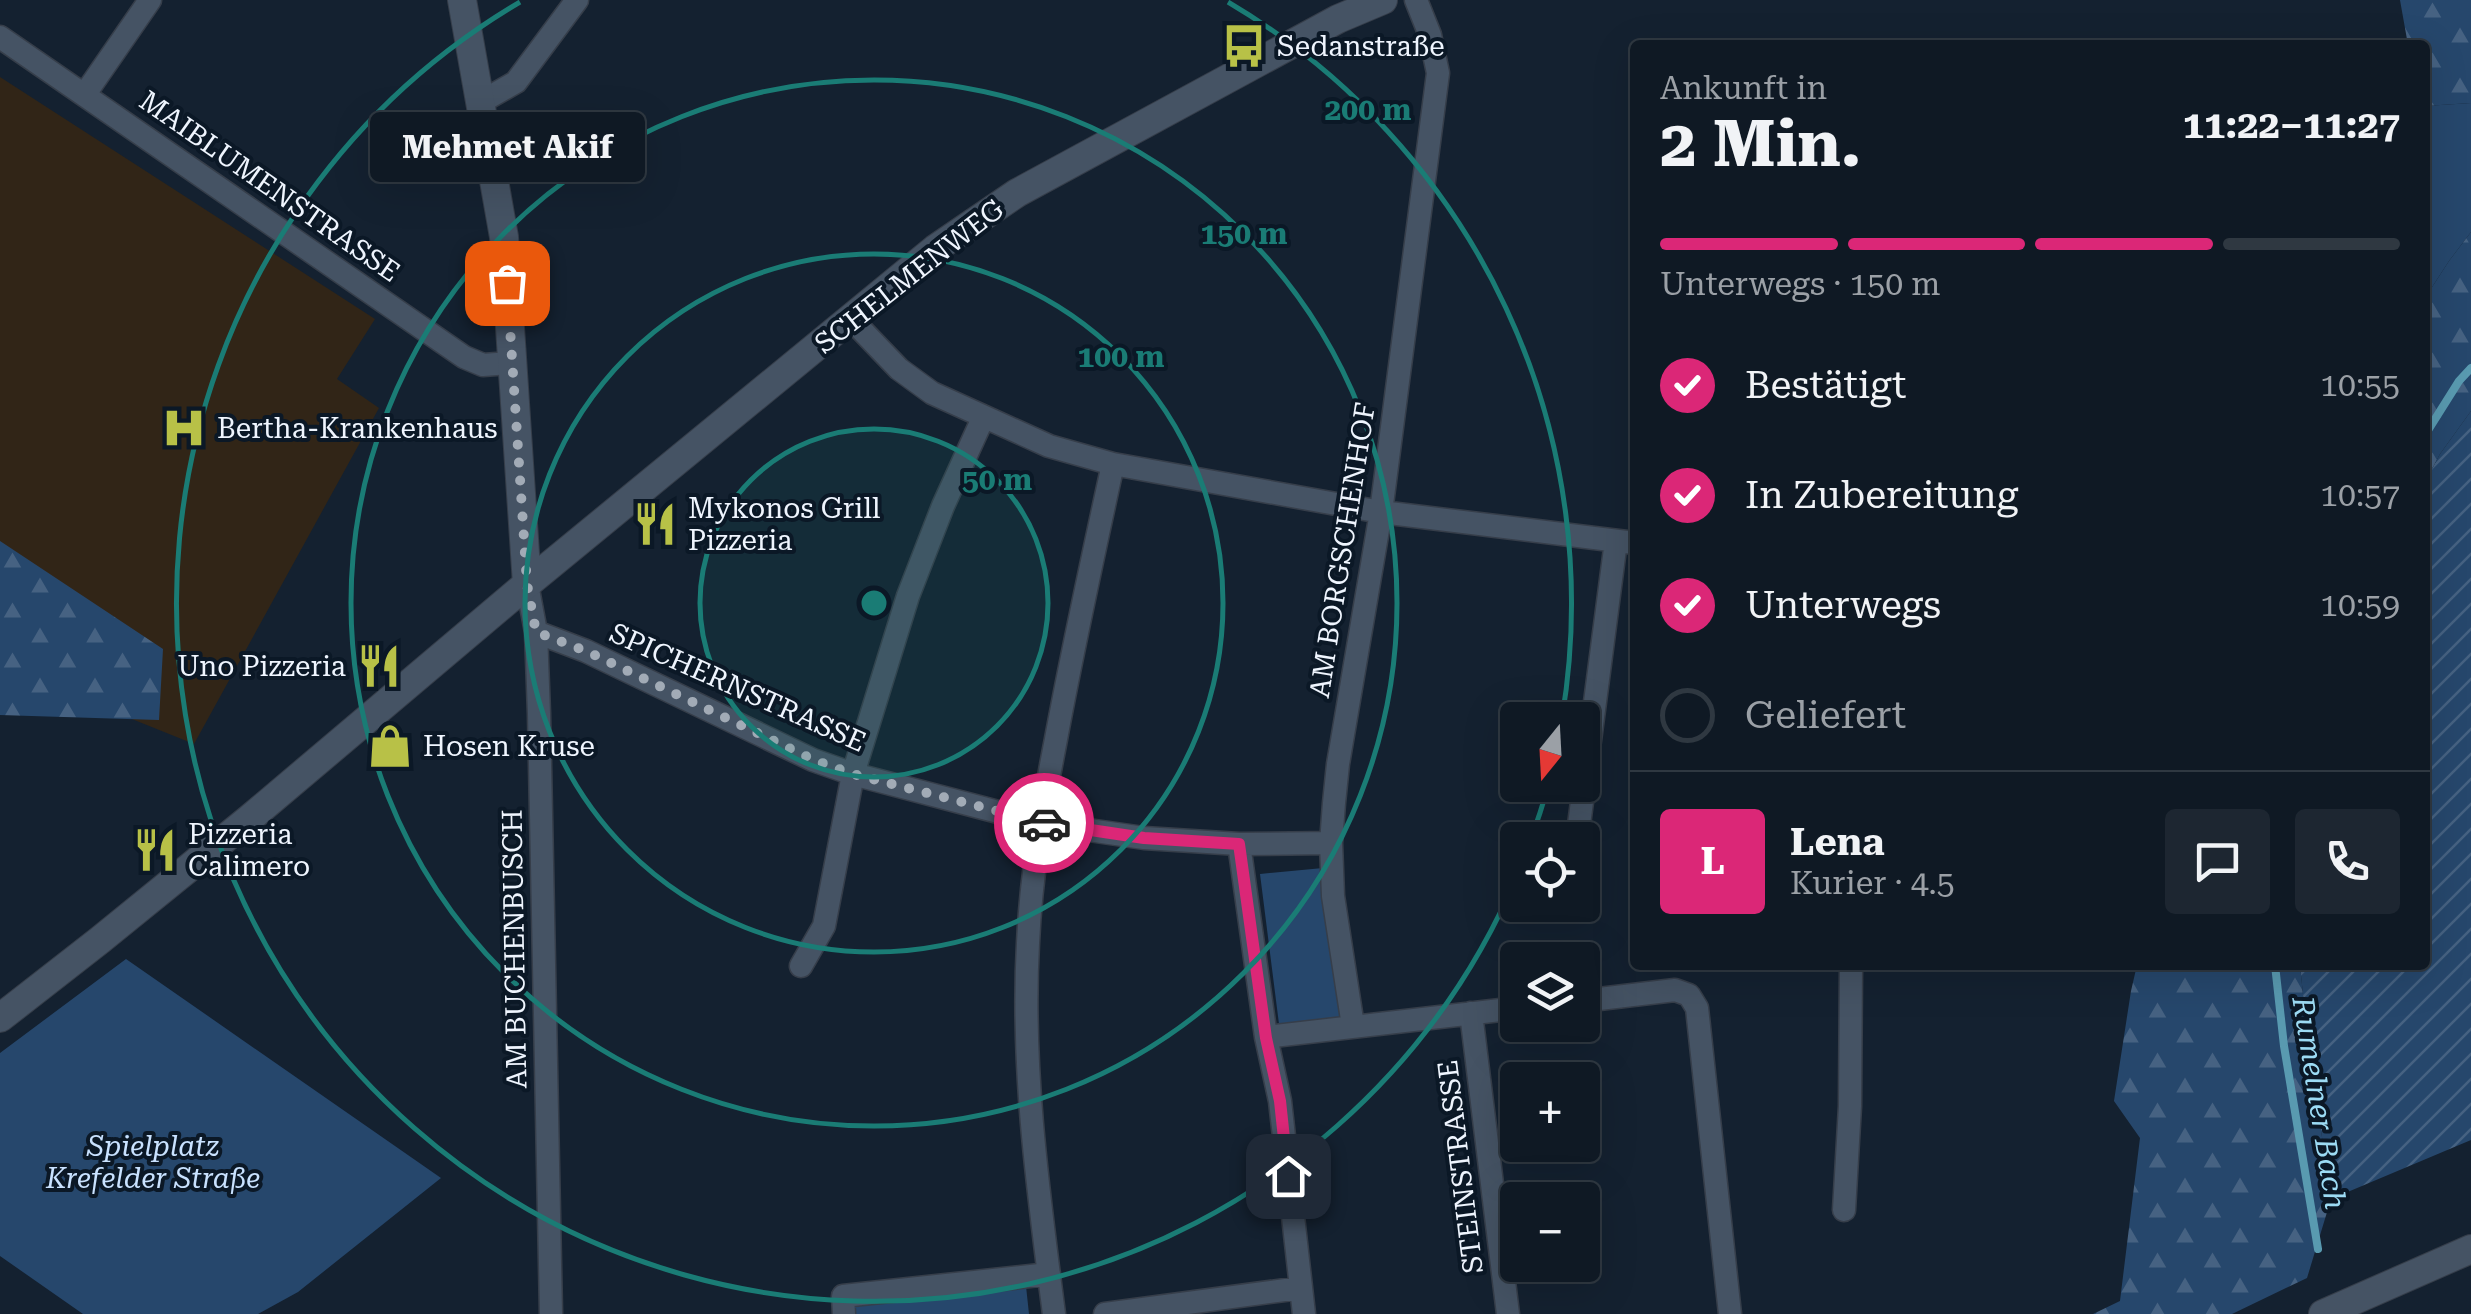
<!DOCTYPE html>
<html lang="de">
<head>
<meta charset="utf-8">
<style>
  :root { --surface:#0f1924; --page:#1d2631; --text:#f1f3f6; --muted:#9ba0a6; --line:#2f3841; --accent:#db2777 }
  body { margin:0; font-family:"Roboto Serif",serif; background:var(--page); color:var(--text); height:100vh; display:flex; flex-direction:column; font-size:38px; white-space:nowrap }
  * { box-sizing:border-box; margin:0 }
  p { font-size:32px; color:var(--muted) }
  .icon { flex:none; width:55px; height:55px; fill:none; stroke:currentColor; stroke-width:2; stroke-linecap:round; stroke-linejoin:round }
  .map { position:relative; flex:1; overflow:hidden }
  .details { position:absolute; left:1630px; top:40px; width:800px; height:930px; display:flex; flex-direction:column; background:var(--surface); border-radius:10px; box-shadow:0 10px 40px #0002,0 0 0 2px var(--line) }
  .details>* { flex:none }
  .needle { width:65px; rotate:198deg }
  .buttons { position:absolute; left:1500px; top:702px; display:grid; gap:20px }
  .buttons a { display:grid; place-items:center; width:100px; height:100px; border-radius:10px; background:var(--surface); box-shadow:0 10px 40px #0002,0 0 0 2px var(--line); font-size:50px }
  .pin { position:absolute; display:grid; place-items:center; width:85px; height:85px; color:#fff; margin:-42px; border-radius:20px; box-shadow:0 5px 15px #0006 }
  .courier { position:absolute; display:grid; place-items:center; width:100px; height:100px; margin:-50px; border:8px solid #db2777; border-radius:50%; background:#fff; color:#222; box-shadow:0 2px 12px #0007 }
  .bubble { position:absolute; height:70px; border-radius:10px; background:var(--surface); box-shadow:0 10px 40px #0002,0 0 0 2px var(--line); font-size:32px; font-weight:700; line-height:70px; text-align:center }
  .summary em { font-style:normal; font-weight:700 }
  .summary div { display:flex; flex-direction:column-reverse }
  .summary { display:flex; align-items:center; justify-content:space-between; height:170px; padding:0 30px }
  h1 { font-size:65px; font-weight:700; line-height:75px }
  .bar { display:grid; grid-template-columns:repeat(4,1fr); gap:15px 10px; align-content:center; height:120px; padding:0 30px }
  .bar i { height:12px; border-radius:8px; background:var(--line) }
  .bar .current { background:var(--accent) }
  .bar p { grid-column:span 4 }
  .line { display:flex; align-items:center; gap:25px; padding:0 30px; border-top:2px solid var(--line) }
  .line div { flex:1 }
  .round { display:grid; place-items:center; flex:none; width:105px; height:105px; border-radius:10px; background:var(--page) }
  ol { padding:0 30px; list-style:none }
  li { display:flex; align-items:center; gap:30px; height:110px }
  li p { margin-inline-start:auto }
  li .icon { padding:10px; border-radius:50%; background:var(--accent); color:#fff; stroke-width:4 }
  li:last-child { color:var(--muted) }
  li i { width:55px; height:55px; border:5px solid var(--line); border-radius:50% }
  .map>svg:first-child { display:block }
</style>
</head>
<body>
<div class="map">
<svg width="2471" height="1314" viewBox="0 0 2471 1314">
  <defs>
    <pattern id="forest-firs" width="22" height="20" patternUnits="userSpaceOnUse" patternTransform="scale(2.5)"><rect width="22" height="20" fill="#26476c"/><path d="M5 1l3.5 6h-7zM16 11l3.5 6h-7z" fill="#466282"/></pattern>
    <pattern id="garden-furrows" width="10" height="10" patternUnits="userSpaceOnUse" patternTransform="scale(2.5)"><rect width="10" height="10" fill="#26476c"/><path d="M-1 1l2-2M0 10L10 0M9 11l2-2" fill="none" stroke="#466282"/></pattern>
  </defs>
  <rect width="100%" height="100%" fill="#142130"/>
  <!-- medical -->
  <path fill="#312517" d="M0 77 375 319 337 379 379 408 194 744 0 666Z"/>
  <!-- green -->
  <path fill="#26476c" d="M2471 103V232L2449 261 2425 298V106Z
    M1323 868 1343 1018 1279 1024 1260 874Z
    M126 959 441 1178 298 1292 258 1314H83L0 1256V1053Z
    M1026 1286 1029 1314H855L853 1304Z"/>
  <!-- forest -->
  <path fill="url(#forest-firs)" d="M2400 0H2471V103L2425 106V45H2408Z
    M2471 232V411L2440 454 2425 482V298L2449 261Z
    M0 541 163 649 159 720 0 715Z
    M2137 965H2300L2307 1034 2331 1199 2307 1278 2232 1314H2093L2120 1301 2140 1138 2114 1101 2131 991Z"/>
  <!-- garden -->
  <path fill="url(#garden-furrows)" d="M2471 411V1140L2331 1199 2307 1034 2300 965H2425V482L2440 454Z"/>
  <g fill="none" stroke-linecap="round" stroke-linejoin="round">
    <!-- stream -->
    <path stroke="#599ab0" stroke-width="8" d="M2425 435 2459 381 2471 368
      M2275 965 2284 1046 2318 1249"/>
    <!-- minor casing -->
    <g stroke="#363e4a" stroke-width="25">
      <path id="minor" d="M0 37 464 357 483 365 511 363
        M85 94 150 0
        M481 102 516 82 577 0
        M851 319 899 369 932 393 1049 446 1113 464 1381 512 1635 543
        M527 584 536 632 539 714 551 1314
        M536 632 586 651 813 760 853 774 1040 823 1144 838 1239 844 1331 843
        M1577 840 1616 541
        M1239 844 1266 1037 1280 1101 1304 1314
        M801 966 824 926 853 774 908 596 943 506 983 418
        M1582 1001 1675 990 1689 995 1697 1008 1730 1314
        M1471 1013 1508 1314
        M1353 1026 1333 896 1331 843 1334 803 1338 764 1381 512 1438 73 1430 35 1416 0
        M1266 1037 1518 1008
        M1844 1210 1850 1106 1851 965
        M844 1314 843 1296 1049 1274
        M1054 1314C1038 1191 1021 1066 1028 943 1031 874 1043 806 1056 739 1073 647 1093 556 1113 464
        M1105 1314 1300 1288"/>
    </g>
    <!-- tertiary casing -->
    <g stroke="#363e4a" stroke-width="30">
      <path id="tertiary" d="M462 0 504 237 527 584
        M0 1018 100 940 249 819 527 584 935 249 1017 193 1338 19 1383 0"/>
    </g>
    <!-- secondary casing -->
    <g stroke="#363e4a" stroke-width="30">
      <path id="secondary" d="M2323 1314 2471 1249"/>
    </g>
    <!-- minor -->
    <use href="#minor" stroke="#455364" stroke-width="22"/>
    <!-- tertiary -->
    <use href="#tertiary" stroke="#455364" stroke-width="28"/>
    <!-- secondary -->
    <use href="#secondary" stroke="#455364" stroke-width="28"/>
  </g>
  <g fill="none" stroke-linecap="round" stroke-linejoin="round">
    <!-- done -->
    <path stroke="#a2abb6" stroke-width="10" stroke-dasharray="0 18" d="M507 283 527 584 536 632 586 651 814 760 853 774 1044 823"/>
    <!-- route -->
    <path stroke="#db2777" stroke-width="12" d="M1044 823 1144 838 1239 844 1266 1038 1280 1101 1288 1176"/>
  </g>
  <!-- distance rings -->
  <circle cx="874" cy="603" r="174" fill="#1a7c75" fill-opacity=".12"/>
  <g fill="none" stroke="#1a7c75" stroke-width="5">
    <circle cx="874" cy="603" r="174"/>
    <circle cx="874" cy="603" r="349"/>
    <circle cx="874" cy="603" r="523"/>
    <path d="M1547 790A698 698 0 0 1 1532 836M1517 876A698 698 0 1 1 520 2M1228 2A698 698 0 0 1 1562 718"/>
  </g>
  <!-- icons -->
  <defs>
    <g id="bus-bare" transform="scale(3.45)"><path d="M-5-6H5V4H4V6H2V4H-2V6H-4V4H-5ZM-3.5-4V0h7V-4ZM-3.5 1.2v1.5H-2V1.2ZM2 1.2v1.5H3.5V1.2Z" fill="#b8c147" stroke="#0b1826" stroke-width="2.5" paint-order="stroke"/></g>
    <g id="hospital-bare" transform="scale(3.45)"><path d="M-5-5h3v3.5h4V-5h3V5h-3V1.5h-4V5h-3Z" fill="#b8c147" stroke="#0b1826" stroke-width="2.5" paint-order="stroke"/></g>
    <g id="restaurant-bare" transform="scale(3.45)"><path d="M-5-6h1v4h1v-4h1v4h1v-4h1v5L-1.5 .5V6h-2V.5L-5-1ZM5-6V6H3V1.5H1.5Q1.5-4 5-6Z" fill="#b8c147" stroke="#0b1826" stroke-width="2.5" paint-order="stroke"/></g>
    <g id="shop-bare" transform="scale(3.45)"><path d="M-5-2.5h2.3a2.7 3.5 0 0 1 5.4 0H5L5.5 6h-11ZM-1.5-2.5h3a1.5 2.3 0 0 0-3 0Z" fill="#b8c147" stroke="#0b1826" stroke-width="2.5" paint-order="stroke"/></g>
  </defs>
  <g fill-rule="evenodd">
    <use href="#bus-bare" x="1244" y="46"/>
    <use href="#hospital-bare" x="184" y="428"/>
    <use href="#restaurant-bare" x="655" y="524"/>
    <use href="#restaurant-bare" x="379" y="666"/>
    <use href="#shop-bare" x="390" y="746"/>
    <use href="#restaurant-bare" x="155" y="850"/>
  </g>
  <g text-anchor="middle" stroke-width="8" stroke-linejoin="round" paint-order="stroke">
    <!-- poi labels -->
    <g font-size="28" fill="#eff5fe" stroke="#0b1826" text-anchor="start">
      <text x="1277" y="56">Sedanstraße</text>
      <text x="217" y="438">Bertha-Krankenhaus</text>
      <text x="688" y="518">Mykonos Grill<tspan x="688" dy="32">Pizzeria</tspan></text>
      <text x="346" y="676" text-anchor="end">Uno Pizzeria</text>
      <text x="423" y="756">Hosen Kruse</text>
      <text x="188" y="844">Pizzeria<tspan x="188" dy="32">Calimero</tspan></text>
    </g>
    <!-- street labels -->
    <g font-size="28" fill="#eff5fe" stroke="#0b1826">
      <text transform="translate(270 186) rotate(35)" y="10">MAIBLUMENSTRASSE</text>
      <text transform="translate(909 276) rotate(-38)" y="10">SCHELMENWEG</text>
      <text transform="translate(1342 550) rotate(-81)" y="10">AM BORGSCHENHOF</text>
      <text transform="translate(738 687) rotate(24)" y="10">SPICHERNSTRASSE</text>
      <text transform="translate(514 949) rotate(-91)" y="10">AM BUCHENBUSCH</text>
      <text transform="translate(1460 1167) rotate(-97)" y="10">STEINSTRASSE</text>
    </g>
    <!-- park labels -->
    <g font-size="28" font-style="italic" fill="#c9e2ff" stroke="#0b1826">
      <text x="153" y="1156">Spielplatz<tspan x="153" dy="32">Krefelder Straße</tspan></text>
    </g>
    <!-- water labels -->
    <g font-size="30" font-style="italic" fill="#9cdbf4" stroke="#0b1826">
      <text transform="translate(2319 1103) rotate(81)" y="10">Rumelner Bach</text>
    </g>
  </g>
  <circle cx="874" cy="603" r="15" fill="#1a7c75" stroke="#0b1826" stroke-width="5"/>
  <g font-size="30" text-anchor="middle" font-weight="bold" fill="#1a7c75" stroke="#0b1826" stroke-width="8" stroke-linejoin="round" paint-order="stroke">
    <text x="1368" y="120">200 m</text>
    <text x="1244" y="244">150 m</text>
    <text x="1121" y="367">100 m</text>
    <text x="997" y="490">50 m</text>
  </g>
</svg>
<div class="buttons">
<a><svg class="needle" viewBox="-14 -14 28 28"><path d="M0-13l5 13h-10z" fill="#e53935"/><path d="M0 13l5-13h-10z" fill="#9ba0a6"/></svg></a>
<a><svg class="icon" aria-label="locate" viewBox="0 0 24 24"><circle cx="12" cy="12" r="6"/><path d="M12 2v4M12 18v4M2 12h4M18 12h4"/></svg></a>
<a><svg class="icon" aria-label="layers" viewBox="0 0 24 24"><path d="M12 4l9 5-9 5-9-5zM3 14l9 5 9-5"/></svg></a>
<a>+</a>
<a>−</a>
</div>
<div class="pin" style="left:507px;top:283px;background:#ea580c"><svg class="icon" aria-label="bag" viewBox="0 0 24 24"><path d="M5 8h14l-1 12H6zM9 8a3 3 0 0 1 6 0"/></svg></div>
<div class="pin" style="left:1288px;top:1176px;background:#1f2937"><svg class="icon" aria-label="home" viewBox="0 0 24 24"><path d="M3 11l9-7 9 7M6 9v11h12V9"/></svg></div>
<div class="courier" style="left:1044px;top:823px"><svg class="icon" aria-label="car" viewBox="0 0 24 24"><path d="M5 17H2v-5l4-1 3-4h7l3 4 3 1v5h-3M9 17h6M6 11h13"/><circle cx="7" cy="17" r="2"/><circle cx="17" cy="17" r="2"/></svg></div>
<div class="bubble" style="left:370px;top:112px;width:275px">Mehmet Akif</div>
<section class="details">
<div class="summary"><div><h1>2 Min.</h1><p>Ankunft in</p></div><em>11:22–11:27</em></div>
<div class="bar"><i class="current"></i><i class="current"></i><i class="current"></i><i></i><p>Unterwegs · 150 m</p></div>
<ol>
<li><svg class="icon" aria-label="check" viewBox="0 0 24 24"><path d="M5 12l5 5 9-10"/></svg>Bestätigt<p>10:55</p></li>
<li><svg class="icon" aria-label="check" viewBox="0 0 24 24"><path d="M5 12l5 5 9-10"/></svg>In Zubereitung<p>10:57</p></li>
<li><svg class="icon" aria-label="check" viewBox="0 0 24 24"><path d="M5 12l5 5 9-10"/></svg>Unterwegs<p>10:59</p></li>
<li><i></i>Geliefert</li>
</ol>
<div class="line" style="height:180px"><b class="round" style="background:var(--accent);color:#fff">L</b><div><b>Lena</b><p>Kurier · 4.5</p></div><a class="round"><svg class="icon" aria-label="chat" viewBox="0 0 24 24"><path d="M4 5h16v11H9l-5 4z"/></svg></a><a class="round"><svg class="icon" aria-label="phone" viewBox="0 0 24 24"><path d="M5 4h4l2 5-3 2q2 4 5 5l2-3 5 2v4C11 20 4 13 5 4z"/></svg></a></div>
</section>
</div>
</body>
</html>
